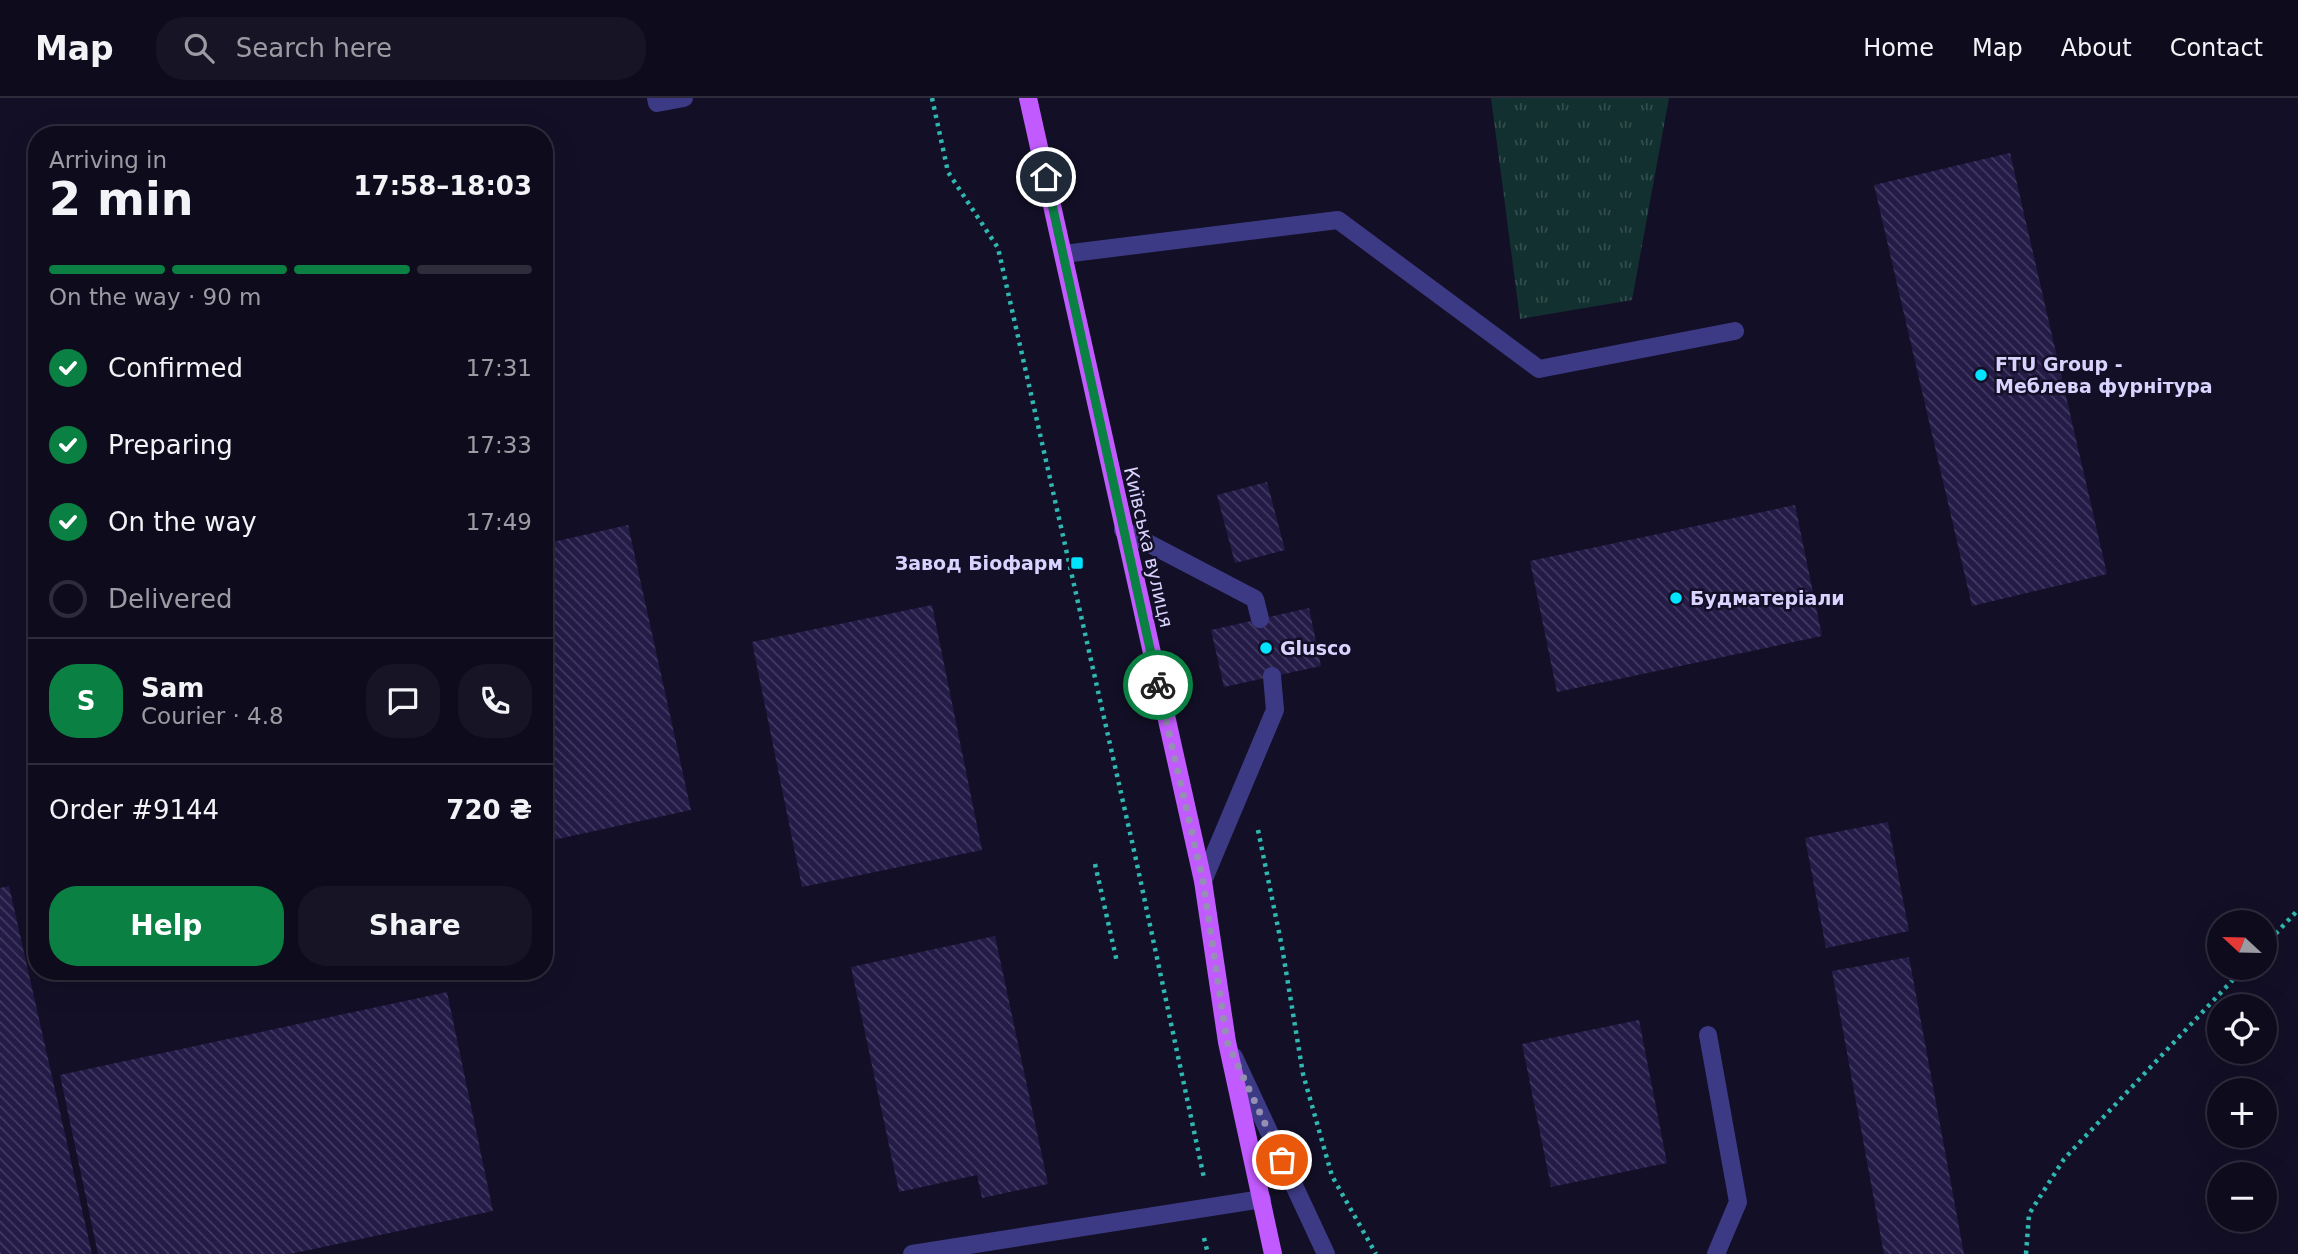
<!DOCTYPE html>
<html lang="en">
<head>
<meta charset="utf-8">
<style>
  :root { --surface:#0e0b1c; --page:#171425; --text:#f1f3f6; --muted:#9b9ba3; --line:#2e2b3b; --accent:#0b8043 }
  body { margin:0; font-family:"DejaVu Sans",sans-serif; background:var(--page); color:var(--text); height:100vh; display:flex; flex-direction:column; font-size:26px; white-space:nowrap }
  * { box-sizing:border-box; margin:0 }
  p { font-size:23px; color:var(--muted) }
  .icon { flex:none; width:38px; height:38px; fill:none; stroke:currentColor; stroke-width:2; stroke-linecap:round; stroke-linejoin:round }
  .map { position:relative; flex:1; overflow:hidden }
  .panel { position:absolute; left:28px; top:28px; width:525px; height:854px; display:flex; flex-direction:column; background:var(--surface); border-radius:28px; box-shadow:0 7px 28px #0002,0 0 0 2px var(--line) }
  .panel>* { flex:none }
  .needle { width:46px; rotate:292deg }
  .controls { position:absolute; left:2207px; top:812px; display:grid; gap:14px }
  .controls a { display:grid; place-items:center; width:70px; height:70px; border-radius:50%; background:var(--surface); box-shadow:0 7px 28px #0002,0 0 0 2px var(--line); font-size:35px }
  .pin { position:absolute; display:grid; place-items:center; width:60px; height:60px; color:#fff; margin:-30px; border:4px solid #fff; border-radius:50%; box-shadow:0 2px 7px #0007 }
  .courier { position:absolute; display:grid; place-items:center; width:70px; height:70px; margin:-35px; border:5px solid #0b8043; border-radius:50%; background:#fff; color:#222; box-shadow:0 2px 9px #0007 }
  .headline em { font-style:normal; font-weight:700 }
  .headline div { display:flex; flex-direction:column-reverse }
  .headline { display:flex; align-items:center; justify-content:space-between; height:119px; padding:0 21px }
  h1 { font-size:46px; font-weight:700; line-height:52px }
  .bar { display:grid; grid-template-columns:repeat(4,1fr); gap:10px 7px; align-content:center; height:84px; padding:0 21px }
  .bar i { height:9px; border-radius:5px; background:var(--line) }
  .bar .on { background:var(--accent) }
  .bar p { grid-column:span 4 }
  .line { display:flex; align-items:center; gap:18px; padding:0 21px; border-top:2px solid var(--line) }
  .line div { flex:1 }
  .round { display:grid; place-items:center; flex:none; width:74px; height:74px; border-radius:28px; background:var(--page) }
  ol { padding:0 21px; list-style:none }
  li { display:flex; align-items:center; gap:21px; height:77px }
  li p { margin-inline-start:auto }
  li .icon { padding:7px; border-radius:50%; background:var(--accent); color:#fff; stroke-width:4 }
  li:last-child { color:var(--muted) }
  li i { width:38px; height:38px; border:4px solid var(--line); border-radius:50% }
  .primary-button { display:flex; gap:14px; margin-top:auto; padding:14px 21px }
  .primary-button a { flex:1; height:80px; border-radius:28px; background:var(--accent); color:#fff; font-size:28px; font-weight:700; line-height:80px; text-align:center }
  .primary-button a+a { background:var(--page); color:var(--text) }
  header { display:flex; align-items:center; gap:42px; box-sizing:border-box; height:98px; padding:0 35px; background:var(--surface); border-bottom:2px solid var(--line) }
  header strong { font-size:33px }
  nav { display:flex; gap:38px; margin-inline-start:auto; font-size:24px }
  .search { width:490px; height:63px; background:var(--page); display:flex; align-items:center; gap:18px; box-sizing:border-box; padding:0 24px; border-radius:28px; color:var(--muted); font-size:26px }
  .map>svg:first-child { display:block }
</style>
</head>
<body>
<header>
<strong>Map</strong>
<div class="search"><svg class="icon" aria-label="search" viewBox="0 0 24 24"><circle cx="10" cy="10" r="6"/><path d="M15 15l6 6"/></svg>Search here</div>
<nav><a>Home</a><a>Map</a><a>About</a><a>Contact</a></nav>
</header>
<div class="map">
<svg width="2298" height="1156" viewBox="0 0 2298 1156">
  <defs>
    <pattern id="grass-tufts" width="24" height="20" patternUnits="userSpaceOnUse" patternTransform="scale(1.75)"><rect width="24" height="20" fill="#12302f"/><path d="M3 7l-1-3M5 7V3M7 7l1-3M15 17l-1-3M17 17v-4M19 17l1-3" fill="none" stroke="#344d4e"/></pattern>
    <pattern id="building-back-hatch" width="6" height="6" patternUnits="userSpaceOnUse" patternTransform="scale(1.75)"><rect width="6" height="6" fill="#241b47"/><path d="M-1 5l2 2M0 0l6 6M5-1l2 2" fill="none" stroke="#433b63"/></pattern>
  </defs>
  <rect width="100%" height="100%" fill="#130f26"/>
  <!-- grass -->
  <path fill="url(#grass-tufts)" d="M1491 0H1669L1632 202 1520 221Z"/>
  <!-- building -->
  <path fill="url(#building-back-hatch)" d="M2010 55 2107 476 1972 508 1874 87Z
    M1267 384 1285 452 1235 465 1217 397Z
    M1795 407 1822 538 1557 594 1530 463Z
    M628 427 691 712 544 744V446Z
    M932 507 982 752 802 789 752 544Z
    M1309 510 1321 568 1224 589 1211 532Z
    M1888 724 1909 833 1826 850 1805 740Z
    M9 788 92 1156H0V790Z
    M995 838 1048 1086 982 1100 977 1077 899 1094 851 869Z
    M1909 859 1964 1156H1884L1832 873Z
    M447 894 493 1113 290 1156H98L60 977Z
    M1639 922 1667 1065 1551 1089 1522 946Z"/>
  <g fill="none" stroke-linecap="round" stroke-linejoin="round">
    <!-- path -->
    <path stroke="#2fb8b0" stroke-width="4.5" stroke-dasharray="3.5 5" stroke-linecap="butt" d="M932 0 948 74 998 150 1135 757 1204 1080
      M1258 732 1282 849 1303 976 1332 1078 1376 1156
      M1095 766 1117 864
      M2264 848 2298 812
      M1204 1140 1208 1156
      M2026 1156 2029 1116 2064 1061 2244 870"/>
    <!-- service -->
    <path stroke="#3d3a85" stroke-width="18" d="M656 0 657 5 684 0
      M1064 156 1338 122 1539 271 1735 233
      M1123 432 1255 501 1260 521
      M1203 783 1275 612 1272 578
      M1708 937 1738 1104 1716 1156
      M1234 959 1326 1156
      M912 1156 1262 1101"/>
    <!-- primary -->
    <path stroke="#c25bff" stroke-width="18" d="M1028 0 1203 783 1227 944 1273 1156"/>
  </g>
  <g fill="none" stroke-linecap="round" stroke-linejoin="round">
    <!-- done -->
    <path stroke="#948fb3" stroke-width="7" stroke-dasharray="0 12.6" d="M1158 587 1203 783 1227 944 1282 1062"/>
    <!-- route -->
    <path stroke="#0b8043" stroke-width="9" d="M1046 79 1158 587"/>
  </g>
  <!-- markers -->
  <g fill="#00e5ff" stroke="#130f26" stroke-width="2.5">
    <circle cx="1981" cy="277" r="7"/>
    <rect x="1070" y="458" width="14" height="14" rx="3.5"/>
    <circle cx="1676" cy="500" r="7"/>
    <circle cx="1266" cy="550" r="7"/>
  </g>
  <g text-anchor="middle" stroke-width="5" stroke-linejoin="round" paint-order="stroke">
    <!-- poi labels -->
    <g font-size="19" font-weight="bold" fill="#d9d4ff" stroke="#130f26" text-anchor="start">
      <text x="1995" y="273">FTU Group -<tspan x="1995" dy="22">Меблева фурнітура</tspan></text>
      <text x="1063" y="472" text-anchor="end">Завод Біофарм</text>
      <text x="1690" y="507">Будматеріали</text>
      <text x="1280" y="557">Glusco</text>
    </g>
    <!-- street labels -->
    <g font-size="19" fill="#d9d4ff" stroke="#130f26">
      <text transform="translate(1149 449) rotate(77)" y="7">Київська вулиця</text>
    </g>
  </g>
</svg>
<div class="controls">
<a><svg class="needle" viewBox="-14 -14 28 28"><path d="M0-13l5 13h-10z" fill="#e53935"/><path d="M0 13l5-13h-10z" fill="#9b9ba3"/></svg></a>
<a><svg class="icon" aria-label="locate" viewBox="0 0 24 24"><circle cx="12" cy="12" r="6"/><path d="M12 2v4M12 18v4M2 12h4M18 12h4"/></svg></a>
<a>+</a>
<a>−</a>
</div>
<div class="pin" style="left:1282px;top:1062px;background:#ea580c"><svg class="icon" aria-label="bag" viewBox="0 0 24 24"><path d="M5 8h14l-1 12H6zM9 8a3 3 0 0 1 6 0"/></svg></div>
<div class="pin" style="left:1046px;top:79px;background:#1f2937"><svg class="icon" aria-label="home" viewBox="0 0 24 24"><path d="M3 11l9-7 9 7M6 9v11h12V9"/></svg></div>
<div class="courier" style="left:1158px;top:587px"><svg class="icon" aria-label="bike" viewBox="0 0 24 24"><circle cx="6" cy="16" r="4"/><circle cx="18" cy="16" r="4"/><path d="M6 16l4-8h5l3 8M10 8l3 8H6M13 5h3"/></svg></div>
<section class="panel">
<div class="headline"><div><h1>2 min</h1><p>Arriving in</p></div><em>17:58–18:03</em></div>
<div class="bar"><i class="on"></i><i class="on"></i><i class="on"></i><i></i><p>On the way · 90 m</p></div>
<ol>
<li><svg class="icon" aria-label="check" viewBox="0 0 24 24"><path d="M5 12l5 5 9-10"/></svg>Confirmed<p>17:31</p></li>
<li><svg class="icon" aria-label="check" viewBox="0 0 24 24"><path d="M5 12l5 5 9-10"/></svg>Preparing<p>17:33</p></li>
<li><svg class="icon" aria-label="check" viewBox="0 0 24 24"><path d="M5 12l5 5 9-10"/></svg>On the way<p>17:49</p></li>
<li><i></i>Delivered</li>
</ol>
<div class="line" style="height:126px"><b class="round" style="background:var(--accent);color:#fff">S</b><div><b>Sam</b><p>Courier · 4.8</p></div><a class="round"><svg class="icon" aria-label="chat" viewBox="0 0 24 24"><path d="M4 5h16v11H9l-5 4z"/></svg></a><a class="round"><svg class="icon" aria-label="phone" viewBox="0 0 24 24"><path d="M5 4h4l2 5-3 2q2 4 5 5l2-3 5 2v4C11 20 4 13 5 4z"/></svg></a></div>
<div class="line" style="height:91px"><div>Order #9144</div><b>720 ₴</b></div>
<div class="primary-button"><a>Help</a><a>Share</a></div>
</section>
</div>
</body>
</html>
